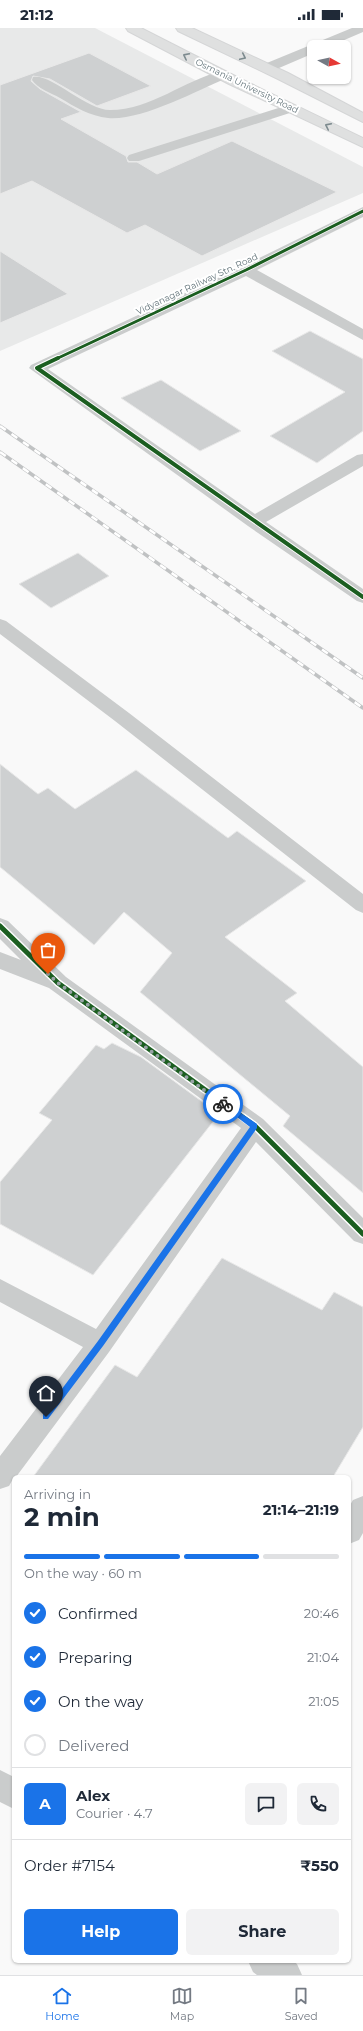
<!DOCTYPE html>
<html lang="en">
<head>
<meta charset="utf-8">
<style>
  :root { --surface:#fff; --page:#f2f2f3; --text:#1f2937; --muted:#747a83; --line:#e0e1e3; --accent:#1a73e8 }
  body { margin:0; font-family:Montserrat,sans-serif; background:var(--page); color:var(--text); height:100vh; display:flex; flex-direction:column; font-size:15px; white-space:nowrap }
  * { box-sizing:border-box; margin:0 }
  p { font-size:13px; color:var(--muted) }
  .icon { flex:none; width:22px; height:22px; fill:none; stroke:currentColor; stroke-width:2; stroke-linecap:round; stroke-linejoin:round }
  .map { position:relative; flex:1; overflow:hidden }
  .sheet { position:absolute; left:12px; top:1447px; width:339px; height:488px; display:flex; flex-direction:column; background:var(--surface); border-radius:6px; box-shadow:0 1px 3px #0004 }
  .sheet>* { flex:none }
  .needle { width:26px; rotate:98deg }
  .controls { position:absolute; left:307px; top:12px; display:grid; gap:8px }
  .controls a { display:grid; place-items:center; width:44px; height:44px; border-radius:6px; background:var(--surface); box-shadow:0 1px 3px #0004; font-size:20px }
  .pin { position:absolute; display:grid; place-items:center; width:34px; height:34px; color:#fff; margin:-41px -17px; border-radius:50% 50% 50% 0; rotate:-45deg; box-shadow:0 0 4px #0007 }
  .pin .icon { rotate:45deg }
  .courier { position:absolute; display:grid; place-items:center; width:40px; height:40px; margin:-20px; border:3px solid #1a73e8; border-radius:50%; background:#fff; color:#222; box-shadow:0 1px 5px #0007 }
  .headline em { font-style:normal; font-weight:700 }
  .headline div { display:flex; flex-direction:column-reverse }
  .headline { display:flex; align-items:center; justify-content:space-between; height:68px; padding:0 12px }
  h1 { font-size:26px; font-weight:700; line-height:30px }
  .bar { display:grid; grid-template-columns:repeat(4,1fr); gap:6px 4px; align-content:center; height:48px; padding:0 12px }
  .bar i { height:5px; border-radius:3px; background:var(--line) }
  .bar .on { background:var(--accent) }
  .bar p { grid-column:span 4 }
  .line { display:flex; align-items:center; gap:10px; padding:0 12px; border-top:1px solid var(--line) }
  .line div { flex:1 }
  .round { display:grid; place-items:center; flex:none; width:42px; height:42px; border-radius:6px; background:var(--page) }
  ol { padding:0 12px; list-style:none }
  li { display:flex; align-items:center; gap:12px; height:44px }
  li p { margin-inline-start:auto }
  li .icon { padding:4px; border-radius:50%; background:var(--accent); color:#fff; stroke-width:4 }
  li:last-child { color:var(--muted) }
  li i { width:22px; height:22px; border:2px solid var(--line); border-radius:50% }
  .button { display:flex; gap:8px; margin-top:auto; padding:8px 12px }
  .button a { flex:1; height:46px; border-radius:6px; background:var(--accent); color:#fff; font-size:16px; font-weight:700; line-height:46px; text-align:center }
  .button a+a { background:var(--page); color:var(--text) }
  .status { display:flex; justify-content:space-between; align-items:center; height:28px; padding:0 20px; background:var(--surface); direction:ltr }
  .status svg { height:11px; fill:currentColor }
  .menu { display:flex; justify-content:space-around; align-items:center; height:56px; border-top:1px solid var(--line); background:var(--surface); font-size:11px; color:var(--muted) }
  .menu a { display:grid; justify-items:center; gap:2px }
  .menu .on { color:var(--accent) }
  .map>svg:first-child { display:block }
</style>
</head>
<body>
<div class="status"><b>21:12</b><svg viewBox="0 0 49 12"><path d="M0 12V9h3v3zM5 12V6h3v6zM10 12V3h3v9zM15 12V0h3v12zM26 1h20v11H26zM47 4h2v5h-2z"/></svg></div>
<div class="map">
<svg width="363" height="1947" viewBox="0 0 363 1947">
  <rect width="100%" height="100%" fill="#f9f9f9"/>
  <!-- built -->
  <path fill="#e8e9e9" d="M0 0H95L363 139V165L0 323Z"/>
  <!-- building -->
  <path fill="#ced0d1" stroke="#e8e8e8" d="M89 25 151 58 97 78 50 51 33 48 31 53 40 61 81 84 61 91 126 128 128 134H137L157 146 232 113 337 164 202 228 145 197 127 205 32 153 0 166V57Z
    M0 223 68 266 0 295Z
    M310 303 363 331V403L317 435 270 408 345 364 272 323Z
    M161 352 241 403 200 423 121 370Z
    M78 525 109 548 51 580 19 556Z
    M0 736 38 766 48 760 75 781 136 742 228 810 237 803 306 853 225 909 297 965 285 973 363 1039V1165L283 1098 290 1088 140 964 172 925 124 884 94 917 0 839Z
    M112 1015 141 1029 219 1086 93 1247 0 1196V1154L52 1092 39 1085 96 1017 104 1021Z
    M222 1230 322 1282 334 1264 363 1279V1399L333 1449H33L115 1337 137 1349Z"/>
  <g fill="none" stroke-linecap="round" stroke-linejoin="round">
    <!-- primary casing -->
    <g stroke="#d4d5d6" stroke-width="2">
      <path id="primary" d="M126 0H141L239 50 363 110V119L229 56 128 3Z
        M176 0H192L288 45 363 85V94L278 51 178 3Z"/>
    </g>
    <!-- service -->
    <path fill="#cacccc" fill-rule="evenodd" d="M222 43 227 44 228 47 227 50C196 63 141 93 108 90 90 88 75 79 60 70 51 65 37 60 32 52L33 49C51 45 86 82 110 82 151 82 184 52 222 43Z
      M291 76 298 80 296 83 139 133H129L127 130 129 127Z"/>
    <!-- minor -->
    <path fill="#cacccc" fill-rule="evenodd" d="M352 0H363V4L328 19H314V25L272 43 267 44 261 40 262 37Z
      M363 179V189L257 242 363 301V312L246 248 48 341 255 486 357 427 363 426V438L266 494 363 561V575L357 573 248 498 29 340 31 337 241 239Z
      M0 591 6 593 129 685 363 866V885L356 882 115 693 0 606Z
      M0 890 8 893 66 949 263 1091 363 1190V1216L354 1213 256 1114 109 1324 16 1449H14L9 1458 0 1461V1428L83 1319 0 1274V1251L96 1301 241 1100 49 960 0 941V924L21 932 0 911Z
      M363 1468V1505L359 1512 349 1516V1479L353 1472Z
      M0 1742 14 1749V1781L0 1774Z
      M248 1933H293L297 1936 302 1947H257L253 1944Z"/>
    <!-- primary -->
    <use href="#primary" fill="#dfe0e0" fill-rule="evenodd"/>
    <!-- rail casing -->
    <g stroke="#c0c2c3" stroke-width="3.5">
      <path id="rail" d="M0 398 363 650
        M0 424 363 680"/>
    </g>
    <!-- rail -->
    <use href="#rail" stroke="#fff" stroke-width="2.5" stroke-dasharray="7" stroke-linecap="butt"/>
    <!-- cycleway-far2 casing -->
    <g stroke="#fff" stroke-width="4.5">
      <path id="cycleway-far2" d="M56 331 246 242 363 183"/>
    </g>
    <!-- cycleway-far1 casing -->
    <g stroke="#fff" stroke-width="6">
      <path id="cycleway-far1" d="M58 330 37 340 363 569"/>
    </g>
    <!-- cycleway casing -->
    <g stroke="#fff" stroke-width="8">
      <path id="cycleway" d="M0 898 58 955 255 1098 363 1206"/>
    </g>
    <!-- cycleway-far2 -->
    <use href="#cycleway-far2" stroke="#1b5e20" stroke-width="3"/>
    <!-- cycleway-far1 -->
    <use href="#cycleway-far1" stroke="#1b5e20" stroke-width="4"/>
    <!-- cycleway -->
    <use href="#cycleway" stroke="#1b5e20" stroke-width="5"/>
  </g>
  <!-- one-way arrows -->
  <defs><path id="oneway-chevron" d="M-2-3.5L2.5 0L-2 3.5" fill="none" stroke-width="1.6" stroke-linecap="round" stroke-linejoin="round"/></defs>
  <g stroke="#7c8a8e">
    <use href="#oneway-chevron" transform="translate(186 28) rotate(-153)"/>
    <use href="#oneway-chevron" transform="translate(243 29) rotate(25)"/>
    <use href="#oneway-chevron" transform="translate(328 98) rotate(-154)"/>
  </g>
  <!-- route -->
  <path fill="#1a73e8" d="M223 1073 257 1096V1100L103 1318 48 1391H43V1386L98 1313 250 1099 221 1077V1074Z"/>
  <g fill="none" stroke-linecap="round" stroke-linejoin="round">
    <!-- done -->
    <path stroke="#98a3a6" stroke-width="4" stroke-dasharray="0 7.2" d="M48 946 58 955 223 1076"/>
  </g>
  <g text-anchor="middle" stroke-width="4" stroke-linejoin="round" paint-order="stroke">
    <!-- far-street labels -->
    <g font-size="9" fill="#63747a" stroke="#fff">
      <text transform="translate(247 58) rotate(26)" y="3">Osmania University Road</text>
      <text transform="translate(197 256) rotate(-25)" y="3">Vidyanagar Railway Stn. Road</text>
    </g>
  </g>
</svg>
<div class="controls">
<a><svg class="needle" viewBox="-14 -14 28 28"><path d="M0-13l5 13h-10z" fill="#e53935"/><path d="M0 13l5-13h-10z" fill="#747a83"/></svg></a>
</div>
<div class="pin" style="left:48px;top:946px;background:#ea580c"><svg class="icon" aria-label="bag" viewBox="0 0 24 24"><path d="M5 8h14l-1 12H6zM9 8a3 3 0 0 1 6 0"/></svg></div>
<div class="pin" style="left:46px;top:1389px;background:#1f2937"><svg class="icon" aria-label="home" viewBox="0 0 24 24"><path d="M3 11l9-7 9 7M6 9v11h12V9"/></svg></div>
<div class="courier" style="left:223px;top:1076px"><svg class="icon" aria-label="bike" viewBox="0 0 24 24"><circle cx="6" cy="16" r="4"/><circle cx="18" cy="16" r="4"/><path d="M6 16l4-8h5l3 8M10 8l3 8H6M13 5h3"/></svg></div>
<section class="sheet">
<div class="headline"><div><h1>2 min</h1><p>Arriving in</p></div><em>21:14–21:19</em></div>
<div class="bar"><i class="on"></i><i class="on"></i><i class="on"></i><i></i><p>On the way · 60 m</p></div>
<ol>
<li><svg class="icon" aria-label="check" viewBox="0 0 24 24"><path d="M5 12l5 5 9-10"/></svg>Confirmed<p>20:46</p></li>
<li><svg class="icon" aria-label="check" viewBox="0 0 24 24"><path d="M5 12l5 5 9-10"/></svg>Preparing<p>21:04</p></li>
<li><svg class="icon" aria-label="check" viewBox="0 0 24 24"><path d="M5 12l5 5 9-10"/></svg>On the way<p>21:05</p></li>
<li><i></i>Delivered</li>
</ol>
<div class="line" style="height:72px"><b class="round" style="background:var(--accent);color:#fff">A</b><div><b>Alex</b><p>Courier · 4.7</p></div><a class="round"><svg class="icon" aria-label="chat" viewBox="0 0 24 24"><path d="M4 5h16v11H9l-5 4z"/></svg></a><a class="round"><svg class="icon" aria-label="phone" viewBox="0 0 24 24"><path d="M5 4h4l2 5-3 2q2 4 5 5l2-3 5 2v4C11 20 4 13 5 4z"/></svg></a></div>
<div class="line" style="height:52px"><div>Order #7154</div><b>₹550</b></div>
<div class="button"><a>Help</a><a>Share</a></div>
</section>
</div>
<nav class="menu">
<a class="on"><svg class="icon" aria-label="home" viewBox="0 0 24 24"><path d="M3 11l9-7 9 7M6 9v11h12V9"/></svg>Home</a>
<a><svg class="icon" aria-label="map" viewBox="0 0 24 24"><path d="M3 6l6-2 6 2 6-2v14l-6 2-6-2-6 2zM9 4v14M15 6v14"/></svg>Map</a>
<a><svg class="icon" aria-label="saved" viewBox="0 0 24 24"><path d="M7 4h10v16l-5-4-5 4z"/></svg>Saved</a>
</nav>
</body>
</html>
